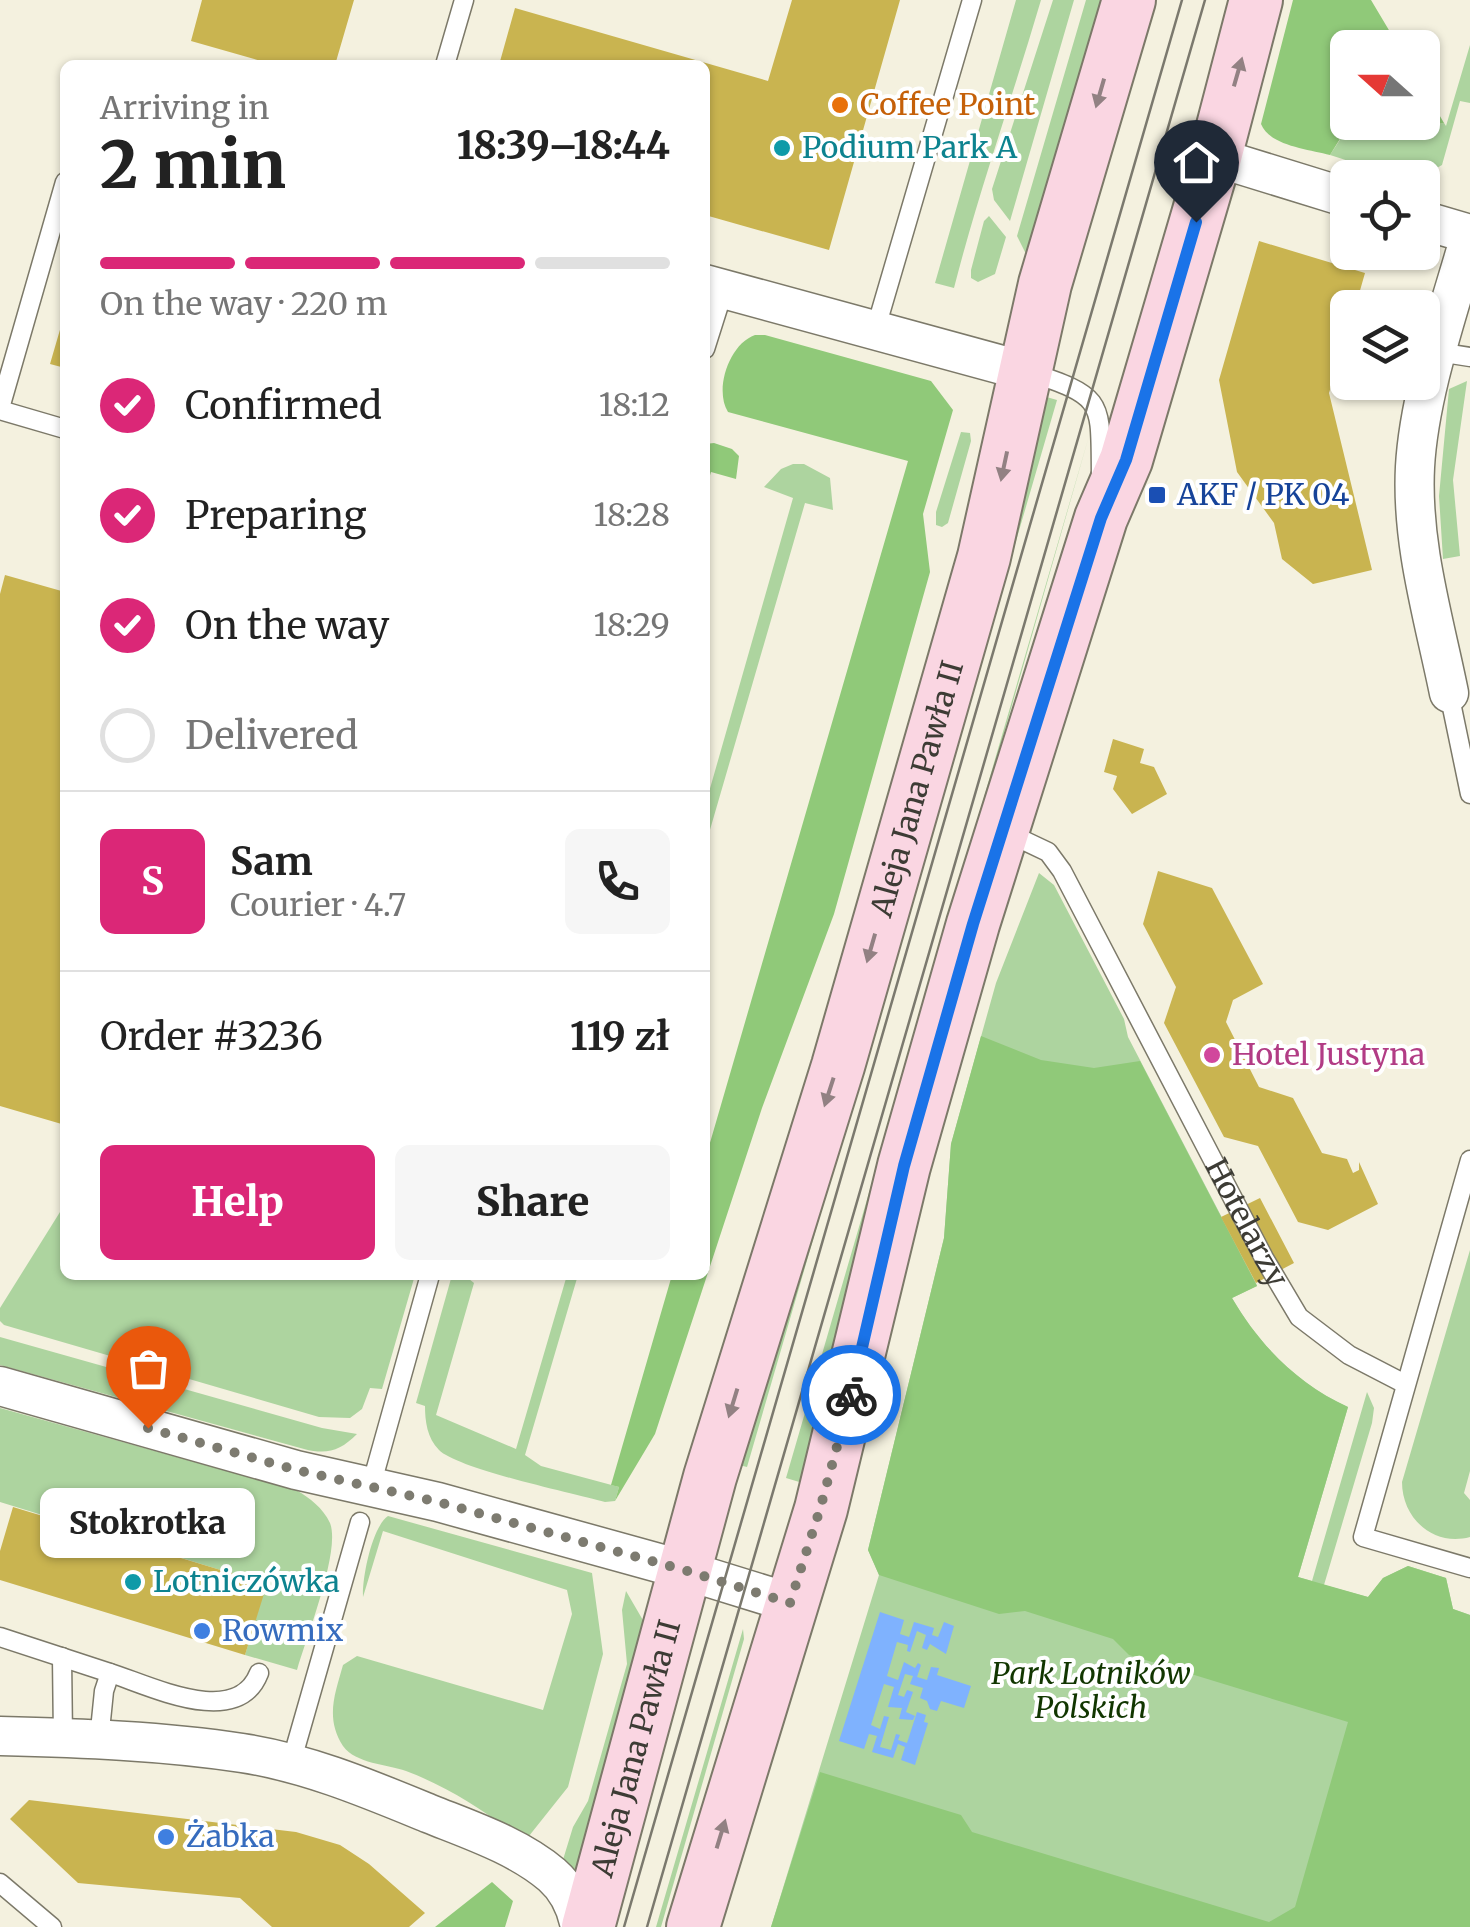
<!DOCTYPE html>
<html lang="en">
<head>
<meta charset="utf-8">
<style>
  :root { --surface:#fff; --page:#f6f6f6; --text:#222; --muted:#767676; --line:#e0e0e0; --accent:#db2777 }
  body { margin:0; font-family:Merriweather,serif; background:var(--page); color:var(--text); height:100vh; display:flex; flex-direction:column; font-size:38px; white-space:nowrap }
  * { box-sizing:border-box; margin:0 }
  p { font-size:32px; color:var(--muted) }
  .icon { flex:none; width:55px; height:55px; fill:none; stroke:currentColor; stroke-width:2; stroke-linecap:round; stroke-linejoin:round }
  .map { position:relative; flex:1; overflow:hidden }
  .drawer { position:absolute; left:60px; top:60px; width:650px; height:1220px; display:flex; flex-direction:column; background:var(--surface); border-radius:15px; box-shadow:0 2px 8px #0004 }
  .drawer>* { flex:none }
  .needle { width:65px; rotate:291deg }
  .controls { position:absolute; left:1330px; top:30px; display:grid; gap:20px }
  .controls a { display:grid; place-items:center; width:110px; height:110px; border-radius:15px; background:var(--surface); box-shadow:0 2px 8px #0004; font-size:50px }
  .pin { position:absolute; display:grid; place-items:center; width:85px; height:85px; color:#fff; margin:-102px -42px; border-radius:50% 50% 50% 0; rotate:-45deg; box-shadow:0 0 10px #0007 }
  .pin .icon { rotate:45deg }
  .courier { position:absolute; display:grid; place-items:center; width:100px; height:100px; margin:-50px; border:8px solid #1a73e8; border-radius:50%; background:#fff; color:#222; box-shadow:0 2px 12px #0007 }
  .bubble { position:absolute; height:70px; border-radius:15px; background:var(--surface); box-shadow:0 2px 8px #0004; font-size:32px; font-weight:800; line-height:70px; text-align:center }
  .headline em { font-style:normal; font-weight:800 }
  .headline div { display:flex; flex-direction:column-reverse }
  .headline { display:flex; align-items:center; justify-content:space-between; height:170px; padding:0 40px }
  h1 { font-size:65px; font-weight:800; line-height:75px }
  .bar { display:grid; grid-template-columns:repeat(4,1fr); gap:15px 10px; align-content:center; height:120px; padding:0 40px }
  .bar i { height:12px; border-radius:8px; background:var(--line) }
  .bar .on { background:var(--accent) }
  .bar p { grid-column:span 4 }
  .line { display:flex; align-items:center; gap:25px; padding:0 40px; border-top:2px solid var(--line) }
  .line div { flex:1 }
  .round { display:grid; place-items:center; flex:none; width:105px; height:105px; border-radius:15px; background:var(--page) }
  ol { padding:0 40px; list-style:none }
  li { display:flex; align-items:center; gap:30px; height:110px }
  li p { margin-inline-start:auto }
  li .icon { padding:10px; border-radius:50%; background:var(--accent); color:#fff; stroke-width:4 }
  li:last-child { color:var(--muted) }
  li i { width:55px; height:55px; border:5px solid var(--line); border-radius:50% }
  .action { display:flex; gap:20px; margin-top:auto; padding:20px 40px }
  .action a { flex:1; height:115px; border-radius:15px; background:var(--accent); color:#fff; font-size:40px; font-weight:800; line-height:115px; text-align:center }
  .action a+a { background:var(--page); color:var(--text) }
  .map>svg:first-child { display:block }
</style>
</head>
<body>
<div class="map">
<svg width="1470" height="1927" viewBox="0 0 1470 1927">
  <rect width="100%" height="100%" fill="#f4f1df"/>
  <!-- green -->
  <path fill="#add49f" d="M1016 0H1041C1013 96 979 190 954 288L935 283Z
    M1053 0H1074L1010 221 994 200 992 189Z
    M1086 0H1104L1030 254 1025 252 1017 236Z
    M1470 45V103L1460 101 1442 165C1406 187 1367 166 1330 155L1343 135C1377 129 1410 129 1444 123L1446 126Z
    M989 216 1006 237 995 274 978 282 971 278V270L984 221Z
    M1467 381 1453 480 1460 556 1443 559 1439 496 1449 389Z
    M1043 396 1057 400 747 1467 735 1464Z
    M961 432 970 433 971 441 948 523 942 527 936 525V512Z
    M1089 436 938 964 806 1484 786 1478Z
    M793 464H804L830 478 833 510 805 503 705 847V806L793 498 764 487 781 469Z
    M1039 873 1054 885 1124 1019 1128 1037 1256 1283 1257 1286 1232 1298C1260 1346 1298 1384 1348 1407L1298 1577 1312 1581 1367 1392 1374 1408 1372 1423 1324 1585 1368 1597 1383 1578 1408 1566 1446 1578 1453 1609 1470 1615V1927H771L879 1575 868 1550 944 1238 951 1144 996 983Z
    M65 1204V1275H415L382 1389 370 1388 362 1409 350 1418 319 1417 4 1325 0 1321V1308Z
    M1470 1250V1471L1464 1493 1470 1500V1537C1433 1547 1402 1518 1402 1482Z
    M452 1275H464L474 1283 436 1415 516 1449 567 1275H578L525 1455 541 1466 619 1487 615 1501 605 1502C572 1493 458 1469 439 1450 427 1438 425 1421 425 1406L416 1403Z
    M0 1337 322 1428 357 1434C340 1451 327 1455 304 1449L0 1365Z
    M0 1408 296 1490C310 1498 323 1508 330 1523 341 1551 306 1638 297 1670L245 1655 266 1584 0 1502Z
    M388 1516 592 1573 603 1654 568 1787 525 1841C487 1813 451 1788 406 1771 387 1764 356 1764 343 1746 325 1718 335 1694 343 1665L357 1656 543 1710 572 1614 567 1590 383 1531 363 1597C362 1578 372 1527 388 1516Z
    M626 1591 644 1622 578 1873 562 1863 573 1827 588 1801 627 1664 622 1610Z
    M743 1629 744 1639 661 1927H656Z"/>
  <!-- forest -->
  <path fill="#90c979" d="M1293 0H1371L1399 47 1348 48V122H1422L1423 87 1444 123C1410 129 1377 129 1343 134L1330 155C1308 149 1270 146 1261 124Z
    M755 335H765L931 381 953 410 923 514 930 572 834 914 762 1108 655 1434 615 1501 619 1487 611 1485 672 1275H705V1160L908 461 728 412C714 390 729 344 755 335Z
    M714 443 732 449 739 456 736 479 711 472 705 492V444Z
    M981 1036 1041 1060 1094 1068 1140 1061 1257 1286 1232 1298C1260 1346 1298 1384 1348 1407L1298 1577 1368 1597 1383 1578 1408 1566 1446 1578 1453 1609 1470 1615V1927H771L820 1772 961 1815 972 1832 1269 1922 1295 1907 1348 1722 1129 1655 1113 1639 1025 1611 999 1614 879 1575 868 1550 944 1238 951 1144Z
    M492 1882 513 1901 505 1927H435Z"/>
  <!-- water -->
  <path fill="#7fb2fe" d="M880 1612 904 1620 900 1634 909 1637 914 1622 934 1628 932 1635 938 1637 944 1622 954 1626 946 1654 930 1644 927 1650 922 1648 926 1635 917 1631 910 1652 907 1651 908 1645 897 1642 887 1676 898 1680 904 1662 915 1668 918 1663 921 1665 917 1677 927 1680 931 1667 939 1668 937 1675 971 1686 964 1708 941 1701 937 1711 930 1709 927 1701 920 1698 923 1688 910 1684 913 1676 905 1674 898 1695 904 1697 907 1690 913 1692 906 1712 915 1716 913 1720 899 1719 902 1708 888 1707 894 1687 884 1684 871 1725 880 1729 884 1716 889 1717 880 1747 891 1750 896 1734 900 1735 898 1740 907 1743 917 1712 926 1715 924 1722 928 1723 915 1765 901 1760 905 1747 898 1744 893 1758 872 1752 877 1736 869 1734 864 1749 839 1741Z"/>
  <!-- building -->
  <path fill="#c9b450" d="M202 0H354L335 65H275L191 41Z
    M792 0H900L829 250 705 215V65H499L515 8 768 81Z
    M1259 241 1365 273 1355 308H1348V332L1329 393 1372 570 1313 584 1282 559 1274 523 1237 472 1219 380Z
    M64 316H65V368L50 364Z
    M5 575 65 592V1125L0 1106V594Z
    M1113 739 1144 749 1140 763 1154 767 1167 794 1132 814 1113 789 1117 776 1104 772Z
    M1158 871 1212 888 1263 984 1233 1000 1226 1022 1259 1087 1293 1098 1322 1153 1347 1159 1353 1173 1359 1170V1162L1378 1204 1328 1230 1298 1222 1258 1146 1224 1137 1164 1023 1176 987 1143 924Z
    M1260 1198 1294 1263 1256 1283 1221 1217Z
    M13 1507 267 1584 245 1655 0 1580V1551Z
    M29 1800 296 1832 340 1845 369 1864 425 1913 409 1927H272L240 1898 78 1883 10 1819Z"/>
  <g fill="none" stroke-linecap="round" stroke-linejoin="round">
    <!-- service casing -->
    <g stroke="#7c7969" stroke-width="21">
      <g id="service">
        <path d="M445 65 464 0"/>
        <path d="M875 331 972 0"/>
        <path d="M705 349 724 289"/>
        <path d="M1438 352 1470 357"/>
        <path d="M1029 372C1106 397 1100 401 1101 477"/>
        <path d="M0 408 65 182"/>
        <path d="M0 410 65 429"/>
        <path d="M1449 693 1470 794"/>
        <path id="s1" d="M1008 833 1048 852 1062 871 1264 1258 1299 1317 1349 1355 1405 1384"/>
        <path d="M1470 1160 1363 1537 1470 1568"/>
        <path d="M371 1486 430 1275"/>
        <path d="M0 1637 110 1673"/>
        <path d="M62 1657 63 1738"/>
        <path d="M99 1740 104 1691 110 1673C149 1685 237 1730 259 1673"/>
        <path d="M291 1763 360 1522"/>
        <path d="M0 1883 52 1927"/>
      </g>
    </g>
    <!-- minor casing -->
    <g stroke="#7c7969" stroke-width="41">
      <path id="minor" d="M1215 157 1348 198
        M1422 220 1470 234
        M705 284 1024 371
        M1449 693C1434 619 1411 544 1415 467 1419 393 1450 307 1470 236
        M0 1386 296 1470 438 1502 684 1570 791 1603
        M0 1736C80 1738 163 1741 242 1753 308 1763 369 1789 430 1814 470 1830 518 1846 552 1875 568 1889 576 1906 580 1927"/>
    </g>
    <!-- secondary casing -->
    <g stroke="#7c7969" stroke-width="56">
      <g id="secondary">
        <path id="s2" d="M588 1927 710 1477 838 1066 984 557 1045 284 1129 0"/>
        <path d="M693 1927 821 1509 904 1166 973 924 1101 518 1126 460 1215 157 1256 0"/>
      </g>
    </g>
    <!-- service -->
    <use href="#service" stroke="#fff" stroke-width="18"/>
    <!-- minor -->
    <use href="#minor" stroke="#fff" stroke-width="38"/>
    <!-- secondary -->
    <use href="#secondary" stroke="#fad6e2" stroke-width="52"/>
    <!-- tram -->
    <path stroke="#7b796e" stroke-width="2.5" d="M624 1927 1182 0
      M647 1927 1205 0"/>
  </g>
  <!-- one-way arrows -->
  <defs><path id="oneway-solid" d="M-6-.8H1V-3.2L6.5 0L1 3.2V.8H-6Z" transform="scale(2.5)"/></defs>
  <g fill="#928183">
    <use href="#oneway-solid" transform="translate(1238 72) rotate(-74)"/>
    <use href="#oneway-solid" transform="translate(1100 93) rotate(106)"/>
    <use href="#oneway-solid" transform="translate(1004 466) rotate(102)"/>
    <use href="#oneway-solid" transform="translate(871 948) rotate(106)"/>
    <use href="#oneway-solid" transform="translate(829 1092) rotate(108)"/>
    <use href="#oneway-solid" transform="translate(733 1403) rotate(107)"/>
    <use href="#oneway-solid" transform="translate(721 1834) rotate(-73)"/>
  </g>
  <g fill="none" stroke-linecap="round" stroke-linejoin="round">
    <!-- done -->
    <path stroke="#7d7b70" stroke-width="10" stroke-dasharray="0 18" d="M148 1428 296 1470 438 1502 684 1570 790 1603 820 1509 851 1395"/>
    <!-- route -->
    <path stroke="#1a73e8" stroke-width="12" d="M851 1395 904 1166 973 924 1101 518 1126 460 1196 222"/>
  </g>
  <!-- markers -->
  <circle fill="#e8710a" stroke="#fff" stroke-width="4" cx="840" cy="105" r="10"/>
  <g fill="#0f9aa8" stroke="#fff" stroke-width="4">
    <circle cx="782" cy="148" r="10"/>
    <circle cx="133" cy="1582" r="10"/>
  </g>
  <rect fill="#1a4fb4" stroke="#fff" stroke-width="4" x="1147" y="485" width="20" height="20" rx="5"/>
  <circle fill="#d1479c" stroke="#fff" stroke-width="4" cx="1212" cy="1055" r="10"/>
  <g fill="#3f7fe0" stroke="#fff" stroke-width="4">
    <circle cx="202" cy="1631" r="10"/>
    <circle cx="166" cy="1837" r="10"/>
  </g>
  <g text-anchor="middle" stroke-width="8" stroke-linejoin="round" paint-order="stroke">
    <!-- food labels -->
    <g font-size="30" fill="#c56008" stroke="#fff" text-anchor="start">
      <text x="860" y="115">Coffee Point</text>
    </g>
    <!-- culture labels -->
    <g font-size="30" fill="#0d838f" stroke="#fff" text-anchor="start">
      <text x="802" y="158">Podium Park A</text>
      <text x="153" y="1592">Lotniczówka</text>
    </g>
    <!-- transit labels -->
    <g font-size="30" fill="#164399" stroke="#fff" text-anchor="start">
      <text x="1177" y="505">AKF / PK 04</text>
    </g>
    <!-- street labels -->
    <g font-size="30" fill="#3d3c35" stroke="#fff">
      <text dy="10" stroke="none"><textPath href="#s2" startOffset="1185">Aleja Jana Pawła II</textPath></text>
      <text dy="10" stroke="none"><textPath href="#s1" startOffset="465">Hotelarzy</textPath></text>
      <text dy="10" stroke="none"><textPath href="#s2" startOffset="185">Aleja Jana Pawła II</textPath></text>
    </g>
    <!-- hotel labels -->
    <g font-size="30" fill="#b23c85" stroke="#fff" text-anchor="start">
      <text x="1232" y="1065">Hotel Justyna</text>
    </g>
    <!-- shop labels -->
    <g font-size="30" fill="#366cbe" stroke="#fff" text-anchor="start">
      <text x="222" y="1641">Rowmix</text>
      <text x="186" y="1847">Żabka</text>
    </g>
    <!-- park labels -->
    <g font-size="30" font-style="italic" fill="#113600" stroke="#fff">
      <text x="1091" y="1684">Park Lotników<tspan x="1091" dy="34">Polskich</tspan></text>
    </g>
  </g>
</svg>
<div class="controls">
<a><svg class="needle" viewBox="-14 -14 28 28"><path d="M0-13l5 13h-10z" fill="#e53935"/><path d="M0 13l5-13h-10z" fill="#767676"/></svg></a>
<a><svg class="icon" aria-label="locate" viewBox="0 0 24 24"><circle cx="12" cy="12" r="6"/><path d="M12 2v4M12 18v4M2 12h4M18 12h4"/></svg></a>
<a><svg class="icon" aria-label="layers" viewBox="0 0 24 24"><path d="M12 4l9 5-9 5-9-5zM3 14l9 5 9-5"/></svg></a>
</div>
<div class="pin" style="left:148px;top:1428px;background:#ea580c"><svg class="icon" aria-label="bag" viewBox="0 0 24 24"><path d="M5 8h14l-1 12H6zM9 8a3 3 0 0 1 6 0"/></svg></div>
<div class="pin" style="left:1196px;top:222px;background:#1f2937"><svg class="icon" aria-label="home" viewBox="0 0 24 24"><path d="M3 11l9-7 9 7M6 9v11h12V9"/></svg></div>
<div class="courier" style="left:851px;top:1395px"><svg class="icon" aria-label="bike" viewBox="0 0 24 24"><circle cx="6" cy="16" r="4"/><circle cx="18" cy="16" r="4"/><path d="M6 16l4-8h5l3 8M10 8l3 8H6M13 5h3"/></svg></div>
<div class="bubble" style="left:40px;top:1488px;width:215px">Stokrotka</div>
<section class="drawer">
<div class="headline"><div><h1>2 min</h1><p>Arriving in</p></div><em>18:39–18:44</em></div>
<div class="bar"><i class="on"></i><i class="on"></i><i class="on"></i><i></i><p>On the way · 220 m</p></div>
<ol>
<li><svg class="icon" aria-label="check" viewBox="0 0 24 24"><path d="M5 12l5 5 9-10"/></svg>Confirmed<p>18:12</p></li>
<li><svg class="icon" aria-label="check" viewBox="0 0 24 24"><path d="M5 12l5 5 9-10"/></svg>Preparing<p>18:28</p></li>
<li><svg class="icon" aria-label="check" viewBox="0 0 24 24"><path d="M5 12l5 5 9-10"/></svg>On the way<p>18:29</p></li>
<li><i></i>Delivered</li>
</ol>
<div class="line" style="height:180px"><b class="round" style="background:var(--accent);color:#fff">S</b><div><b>Sam</b><p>Courier · 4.7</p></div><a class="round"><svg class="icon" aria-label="phone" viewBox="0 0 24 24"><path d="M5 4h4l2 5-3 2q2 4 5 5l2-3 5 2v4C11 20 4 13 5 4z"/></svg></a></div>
<div class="line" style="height:130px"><div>Order #3236</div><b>119 zł</b></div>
<div class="action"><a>Help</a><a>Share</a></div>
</section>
</div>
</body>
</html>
